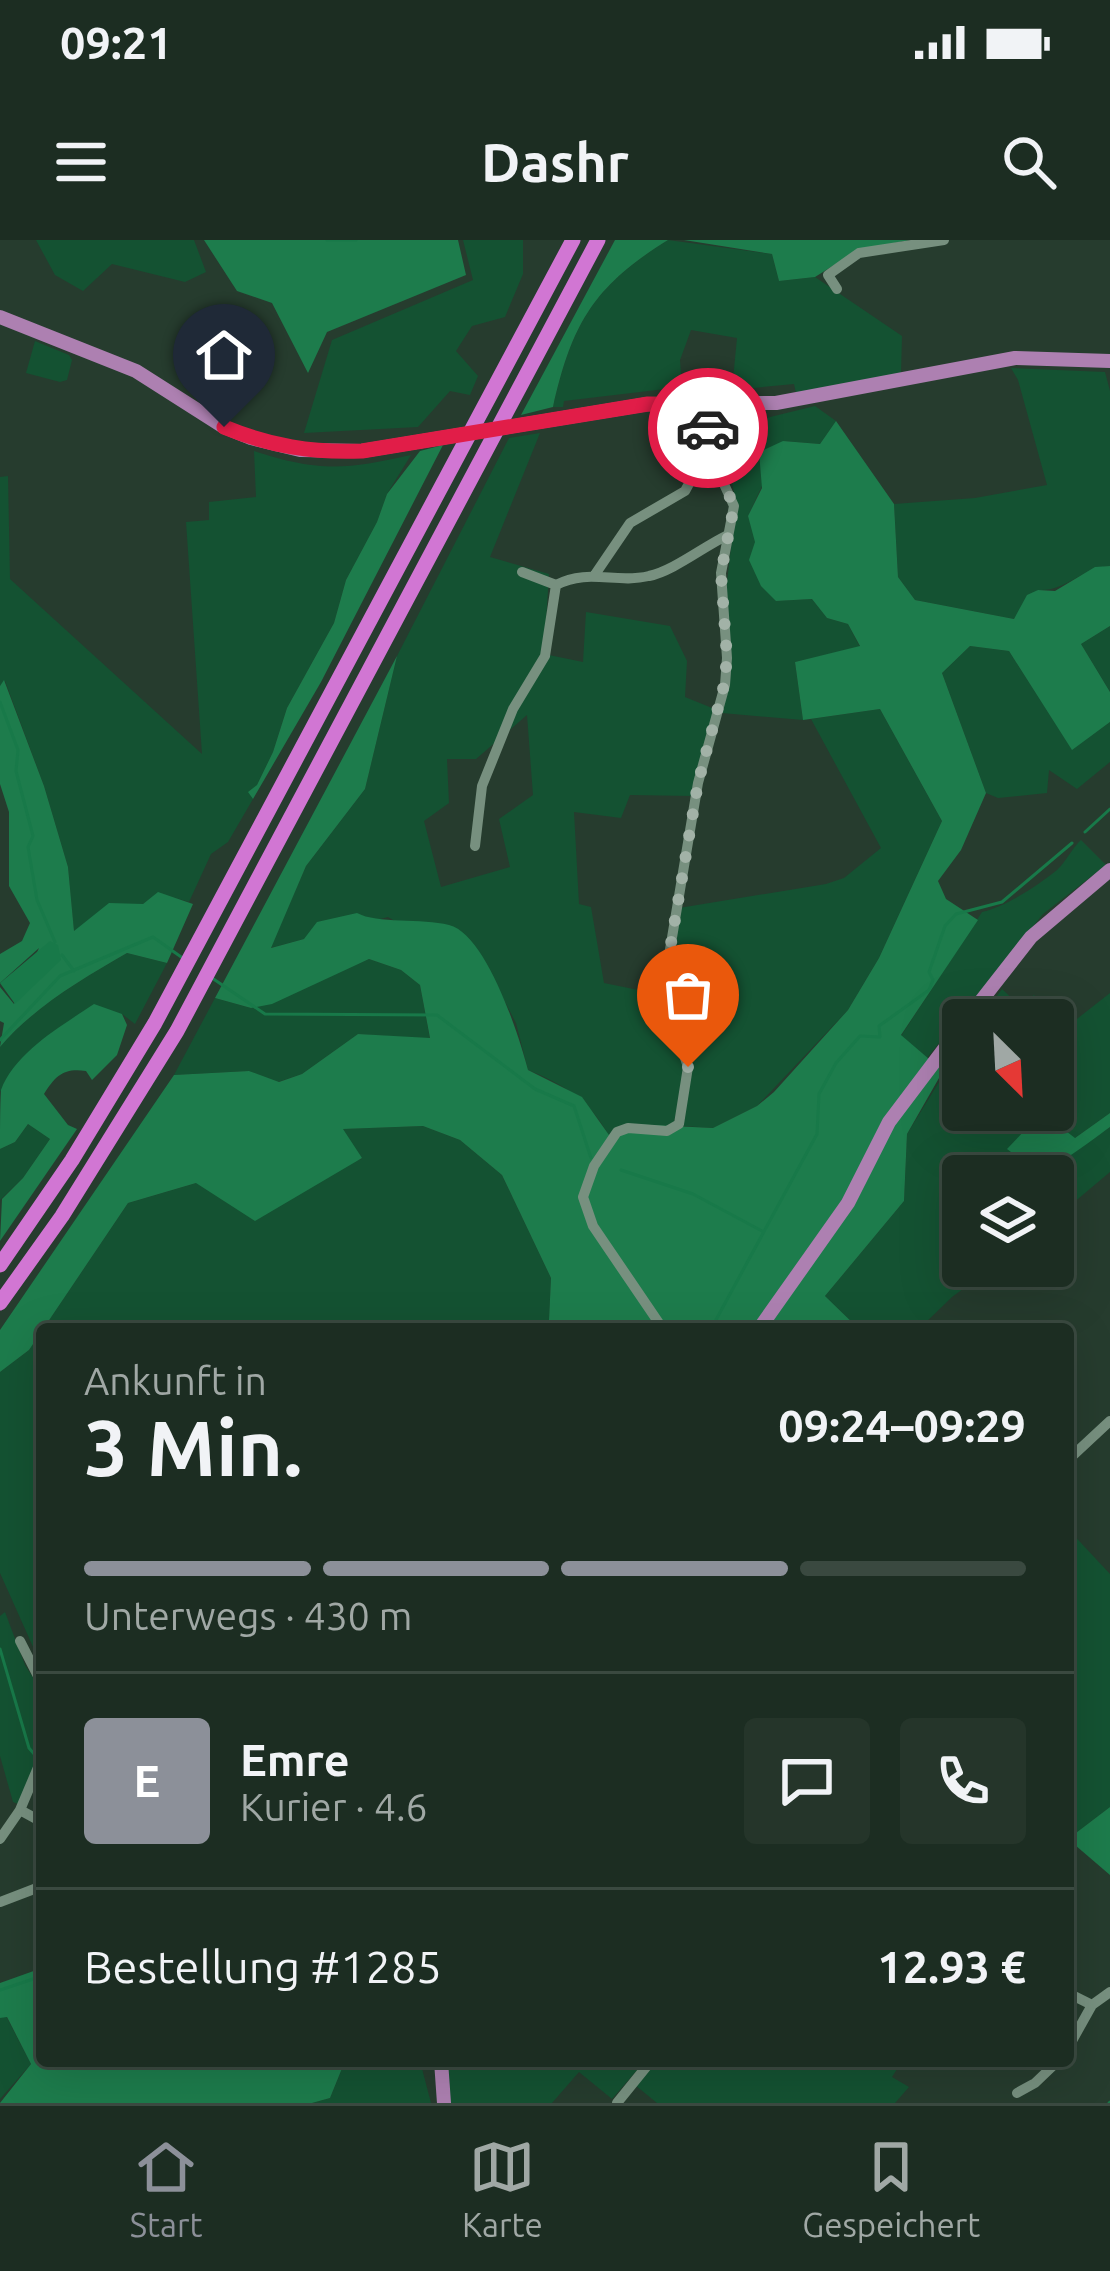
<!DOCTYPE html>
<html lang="de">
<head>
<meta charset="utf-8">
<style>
  :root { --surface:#1c2d22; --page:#25352a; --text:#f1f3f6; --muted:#a0a8a5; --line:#3a4940; --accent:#8c9099 }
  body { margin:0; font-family:Ubuntu,sans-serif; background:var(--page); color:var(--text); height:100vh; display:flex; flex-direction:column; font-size:45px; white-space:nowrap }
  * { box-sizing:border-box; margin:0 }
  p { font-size:39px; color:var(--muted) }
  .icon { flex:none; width:66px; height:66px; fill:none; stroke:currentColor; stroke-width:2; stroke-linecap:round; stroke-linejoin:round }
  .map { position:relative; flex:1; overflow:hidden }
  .panel { position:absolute; left:36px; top:1083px; width:1038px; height:744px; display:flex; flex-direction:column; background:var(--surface); border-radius:12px; box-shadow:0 12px 48px #0002,0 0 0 3px var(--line) }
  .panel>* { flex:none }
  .needle { width:78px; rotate:156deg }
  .tools { position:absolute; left:942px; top:759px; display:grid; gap:24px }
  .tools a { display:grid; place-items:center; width:132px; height:132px; border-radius:12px; background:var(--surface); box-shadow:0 12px 48px #0002,0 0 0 3px var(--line); font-size:60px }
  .pin { position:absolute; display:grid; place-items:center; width:102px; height:102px; color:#fff; margin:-123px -51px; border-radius:50% 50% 50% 0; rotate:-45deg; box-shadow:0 0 12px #0007 }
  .pin .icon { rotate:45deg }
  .courier { position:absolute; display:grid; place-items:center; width:120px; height:120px; margin:-60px; border:9px solid #e11d48; border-radius:50%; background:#fff; color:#222; box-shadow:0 3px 15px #0007 }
  .overview em { font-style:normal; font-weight:700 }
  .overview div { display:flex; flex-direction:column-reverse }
  .overview { display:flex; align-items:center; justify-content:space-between; height:204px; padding:0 48px }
  h1 { font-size:78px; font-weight:700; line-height:90px }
  .bar { display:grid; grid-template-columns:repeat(4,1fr); gap:18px 12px; align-content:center; height:144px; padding:0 48px }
  .bar i { height:15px; border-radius:9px; background:var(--line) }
  .bar .current { background:var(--accent) }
  .bar p { grid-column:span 4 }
  .line { display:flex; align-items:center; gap:30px; padding:0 48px; border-top:3px solid var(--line) }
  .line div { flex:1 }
  .round { display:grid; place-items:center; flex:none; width:126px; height:126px; border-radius:12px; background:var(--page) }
  .status { display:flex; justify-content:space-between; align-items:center; height:84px; padding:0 60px; background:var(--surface); direction:ltr }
  .status svg { height:33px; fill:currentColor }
  header { display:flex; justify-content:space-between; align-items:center; height:156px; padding:0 48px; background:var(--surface); font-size:54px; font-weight:700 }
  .tab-bar { display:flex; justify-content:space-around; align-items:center; height:168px; border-top:3px solid var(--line); background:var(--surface); font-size:33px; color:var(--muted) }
  .tab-bar a { display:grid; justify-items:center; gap:6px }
  .tab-bar .current { color:var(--accent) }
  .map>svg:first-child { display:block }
</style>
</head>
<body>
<div class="status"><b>09:21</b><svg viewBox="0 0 49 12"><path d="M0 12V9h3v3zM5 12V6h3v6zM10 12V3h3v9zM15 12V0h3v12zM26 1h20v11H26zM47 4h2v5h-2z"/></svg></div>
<header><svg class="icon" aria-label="menu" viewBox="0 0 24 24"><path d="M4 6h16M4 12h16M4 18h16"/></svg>Dashr<svg class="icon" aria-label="search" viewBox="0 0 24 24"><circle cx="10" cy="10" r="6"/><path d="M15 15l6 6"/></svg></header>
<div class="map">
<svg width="1110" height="1863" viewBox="0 0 1110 1863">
  <rect width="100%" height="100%" fill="#263c2e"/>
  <!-- green -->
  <path fill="#145232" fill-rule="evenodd" d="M36 0H194L206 32 185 42 112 24 83 51 55 35Z
    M463 0H523V34L505 77 472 86 456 111 478 136 470 155 450 151 418 187 304 193 332 100 473 40Z
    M668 0 772 14 779 41 815 37 902 96 901 133 796 153 794 144 732 150 737 98 691 90 680 120 682 147 564 161 563 167H553C572 83 594 46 668 0Z
    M35 101 69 115 72 120 67 140 60 142 26 133Z
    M1011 128 1105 132 1110 151V326C1082 328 1065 352 1038 350L1014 379 915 360 898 337 894 264 975 258 1047 245 1018 140Z
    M815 166 836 181 820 204 783 201 748 276 776 361 812 359 827 378 848 384 860 407 795 422 803 480 722 473 725 359 736 264 731 237 714 211 715 180 762 179Z
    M540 193 490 317 549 334 544 414 583 422 586 372 670 386 687 421 685 457 717 470 694 556 630 555 621 578 574 572 579 664 591 667 604 743 658 754 683 818 684 840 673 886 609 896C591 862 564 844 528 830L516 783 493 739 388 677 270 708 306 626 365 549 397 416 509 198ZM527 475 533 555 499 579 510 627 441 647 424 581 449 563 447 519H476Z
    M254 211C319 232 345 230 411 215L387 254 377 282 346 340 334 383 287 468 273 512 257 545 249 552 253 559 228 602 211 614 189 662 158 653 143 664C107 664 102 671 74 692L68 627 44 546 5 441 0 446V237L8 236 10 339 202 514 186 282 209 280V262L256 257Z
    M1110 386V452L1081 404Z
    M970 406 1009 411 1072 509 1110 482V522L1077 549 1049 530 1047 553 998 558 986 553 942 433Z
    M880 469 942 581 879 718 848 770 757 866 713 888 682 886 692 826 666 754 679 668 826 644 844 638 881 608 811 479Z
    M1081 600 1106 625 1043 674 927 818 901 796 982 672C1007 666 1037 646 1057 630 1066 622 1072 608 1081 600Z
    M127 713 167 723 135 784 122 774 21 821 0 852V807C34 767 82 739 127 713Z
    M369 719 401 730 420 745 430 799 358 794 302 834 278 842 249 831 174 835 215 758 251 768Z
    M1002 749 1019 765 1034 755 1050 780H979Z
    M1110 753V873L1075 898 1019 918 1022 931 1014 936H963V968L947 976 949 983 963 976V1026H994L952 1057 919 1089H859L825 1056 904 961 907 894 963 803V870H1053V785L1059 793Z
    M28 884 50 899 23 938 0 960V909L15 902Z
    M423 886 460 900 502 935 551 1038 549 1080 543 1089H43L128 963 196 943 362 919 342 889Z
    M1110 887V932L1053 980V936H1033Z
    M42 1090V1417L34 1409 0 1333V1132L29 1110Z
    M1068 1289 1110 1334V1567L1068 1599Z
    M5 1372 25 1425 42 1452V1508L18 1564 13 1562 0 1516V1376Z
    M6 1776 31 1824 0 1859V1778Z
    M345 1821H420L431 1863H312L330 1858Z
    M447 1821H645L612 1859 579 1832 552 1863H449Z
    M655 1821H902L892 1837 909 1847 895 1863H657L635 1845Z"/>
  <!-- forest -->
  <path fill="#1d7c4c" d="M204 0H458L466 35 327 92 308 133 272 63 237 51Z
    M615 0H668C594 46 572 83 553 167L521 175Z
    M684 0H910L858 10 815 37 779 41 772 14Z
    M836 181 894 264 898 337 915 360 1014 379 1027 355 1038 350 1055 351 1095 327 1110 326V386L1081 404 1110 452V482L1072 510 1009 411 970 406 942 433 986 553 961 610 938 641 946 659 978 680 901 795 943 831 907 894 904 961 825 1056 859 1089H543L549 1080 551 1038 502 935 460 900 423 886 343 889 362 918 255 981 196 943 128 963 29 1110 0 1132V1090L174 835 249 831 279 842 302 834 358 794 430 798 420 745 401 730 369 719 272 764 251 768 215 758 397 416 365 549 306 626 271 708 304 699 317 682 357 673C377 684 422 678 449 685 486 694 519 795 528 830L582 857 609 895 631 884 713 888 757 866 774 852 848 770 879 718 942 581 880 469 803 480 795 422 860 406 848 384 827 378 812 359 776 361 761 346 749 320 755 302 748 276 762 248 759 212 783 201 820 204Z
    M443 205 321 442 253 559 248 552 257 545 273 512 287 468 334 383 346 340 377 282 387 254 420 211Z
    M4 440 44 546 68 627 74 691 109 663 143 664 158 652 193 664 167 723 127 713C82 739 34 767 0 807L4 783 0 781V747L14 764 39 708 0 743V714L22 701 30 683 9 646V572L0 544V446Z
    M94 764 122 774 127 785 117 815 92 840 86 831C64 828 56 835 44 854L68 885 77 889 0 1001 2 959 23 938 50 899 28 884 15 902 0 909C0 892 0 866 1 850 15 812 63 785 94 764Z
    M1110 873V887C1082 907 1049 936 1014 936L1022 931 1019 918 1007 909 1030 885 1054 882 1075 898Z
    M1110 1567V1635L1068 1599Z
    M42 1728V1821H345L330 1858 312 1863H0L31 1824 7 1777 0 1778V1743Z"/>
  <!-- water -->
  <path fill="#187949" d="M50 701 58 705 61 720 15 764 0 743Z"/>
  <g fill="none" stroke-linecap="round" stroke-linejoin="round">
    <!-- stream -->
    <path stroke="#187949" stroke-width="3" d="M327 0H356
      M0 462 18 510 16 531 33 596 28 607 37 660 55 702
      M1085 592 1110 569
      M62 715 74 731
      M212 738 265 774 437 775 535 849 574 866 591 918
      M0 800 60 736 153 697 184 719
      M621 930 693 954 762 991
      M711 1089 817 894 819 854 836 823 860 796 880 797 879 786 929 750 933 740 929 732 945 686 956 674 1002 662 1072 603
      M0 1409 29 1508 35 1515
      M0 1750 42 1736
      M1109 1863 1110 1862"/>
    <!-- minor -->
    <path stroke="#77907f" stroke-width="10" d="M837 49 828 35 859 13 944 0
      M522 332 556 345
      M596 333 630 283 685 251 708 209
      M475 606 482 546 513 469 545 416 556 345C588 328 616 344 649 336 673 331 703 307 726 296
      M663 1089 593 986 583 957 594 926 617 892 628 888 667 891 679 884 688 827 663 751 698 543 725 445 727 418 721 333 734 266 708 209V165
      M1068 1220 1110 1181
      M20 1401 42 1444
      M20 1570 42 1518
      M0 1599 20 1570 42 1582
      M0 1662 42 1646
      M1068 1753 1092 1765
      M1068 1808 1092 1765 1110 1752
      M1017 1853 1035 1843 1058 1821
      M617 1863 651 1821"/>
    <!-- major -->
    <path stroke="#ad80b1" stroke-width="14" d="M0 77 136 131 224 187 251 198 300 210 362 211 648 164 776 163 1015 118 1110 121
      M966 780 1031 697 1110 630
      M759 1089 848 963 889 882 963 784
      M441 1821 444 1863"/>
    <!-- highway -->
    <path stroke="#d176d3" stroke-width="15" d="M0 1025 72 920 155 783 573 0
      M0 1063 62 976 177 791 598 0"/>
  </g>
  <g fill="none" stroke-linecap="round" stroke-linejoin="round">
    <!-- done -->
    <path stroke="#a2b2a7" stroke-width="12" stroke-dasharray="0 21.6" d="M688 827 663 751 698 543 724 445 727 418 721 333 734 266 708 209V188"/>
    <!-- route -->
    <path stroke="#e11d48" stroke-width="15" d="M224 187C270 206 312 213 362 211L648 164 708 165V188"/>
  </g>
</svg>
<div class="tools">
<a><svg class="needle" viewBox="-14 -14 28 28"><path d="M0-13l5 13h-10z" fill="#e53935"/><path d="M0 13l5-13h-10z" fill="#a0a8a5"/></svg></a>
<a><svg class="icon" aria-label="layers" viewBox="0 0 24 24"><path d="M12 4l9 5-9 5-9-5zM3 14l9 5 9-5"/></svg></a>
</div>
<div class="pin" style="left:688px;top:827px;background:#ea580c"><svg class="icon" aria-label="bag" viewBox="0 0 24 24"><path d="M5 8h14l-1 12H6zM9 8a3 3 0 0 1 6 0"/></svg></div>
<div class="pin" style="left:224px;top:187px;background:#1f2937"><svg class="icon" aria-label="home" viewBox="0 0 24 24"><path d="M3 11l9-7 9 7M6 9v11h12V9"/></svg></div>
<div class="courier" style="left:708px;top:188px"><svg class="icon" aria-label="car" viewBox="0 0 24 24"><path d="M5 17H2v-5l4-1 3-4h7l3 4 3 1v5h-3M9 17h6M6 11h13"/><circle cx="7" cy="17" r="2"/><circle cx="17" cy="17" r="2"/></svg></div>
<section class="panel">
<div class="overview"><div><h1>3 Min.</h1><p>Ankunft in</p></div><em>09:24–09:29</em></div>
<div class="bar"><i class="current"></i><i class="current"></i><i class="current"></i><i></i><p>Unterwegs · 430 m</p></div>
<div class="line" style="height:216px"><b class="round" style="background:var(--accent);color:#fff">E</b><div><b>Emre</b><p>Kurier · 4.6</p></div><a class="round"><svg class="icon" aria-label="chat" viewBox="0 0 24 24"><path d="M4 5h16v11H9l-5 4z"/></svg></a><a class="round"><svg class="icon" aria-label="phone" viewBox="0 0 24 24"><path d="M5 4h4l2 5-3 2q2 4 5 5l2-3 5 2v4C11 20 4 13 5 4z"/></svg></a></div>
<div class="line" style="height:156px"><div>Bestellung #1285</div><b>12.93 €</b></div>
</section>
</div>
<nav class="tab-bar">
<a class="current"><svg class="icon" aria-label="home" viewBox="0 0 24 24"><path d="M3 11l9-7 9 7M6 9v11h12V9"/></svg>Start</a>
<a><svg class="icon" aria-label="map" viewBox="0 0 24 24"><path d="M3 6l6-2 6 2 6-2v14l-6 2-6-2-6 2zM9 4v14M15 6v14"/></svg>Karte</a>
<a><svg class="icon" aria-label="saved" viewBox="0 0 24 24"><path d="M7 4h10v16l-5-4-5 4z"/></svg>Gespeichert</a>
</nav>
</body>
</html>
